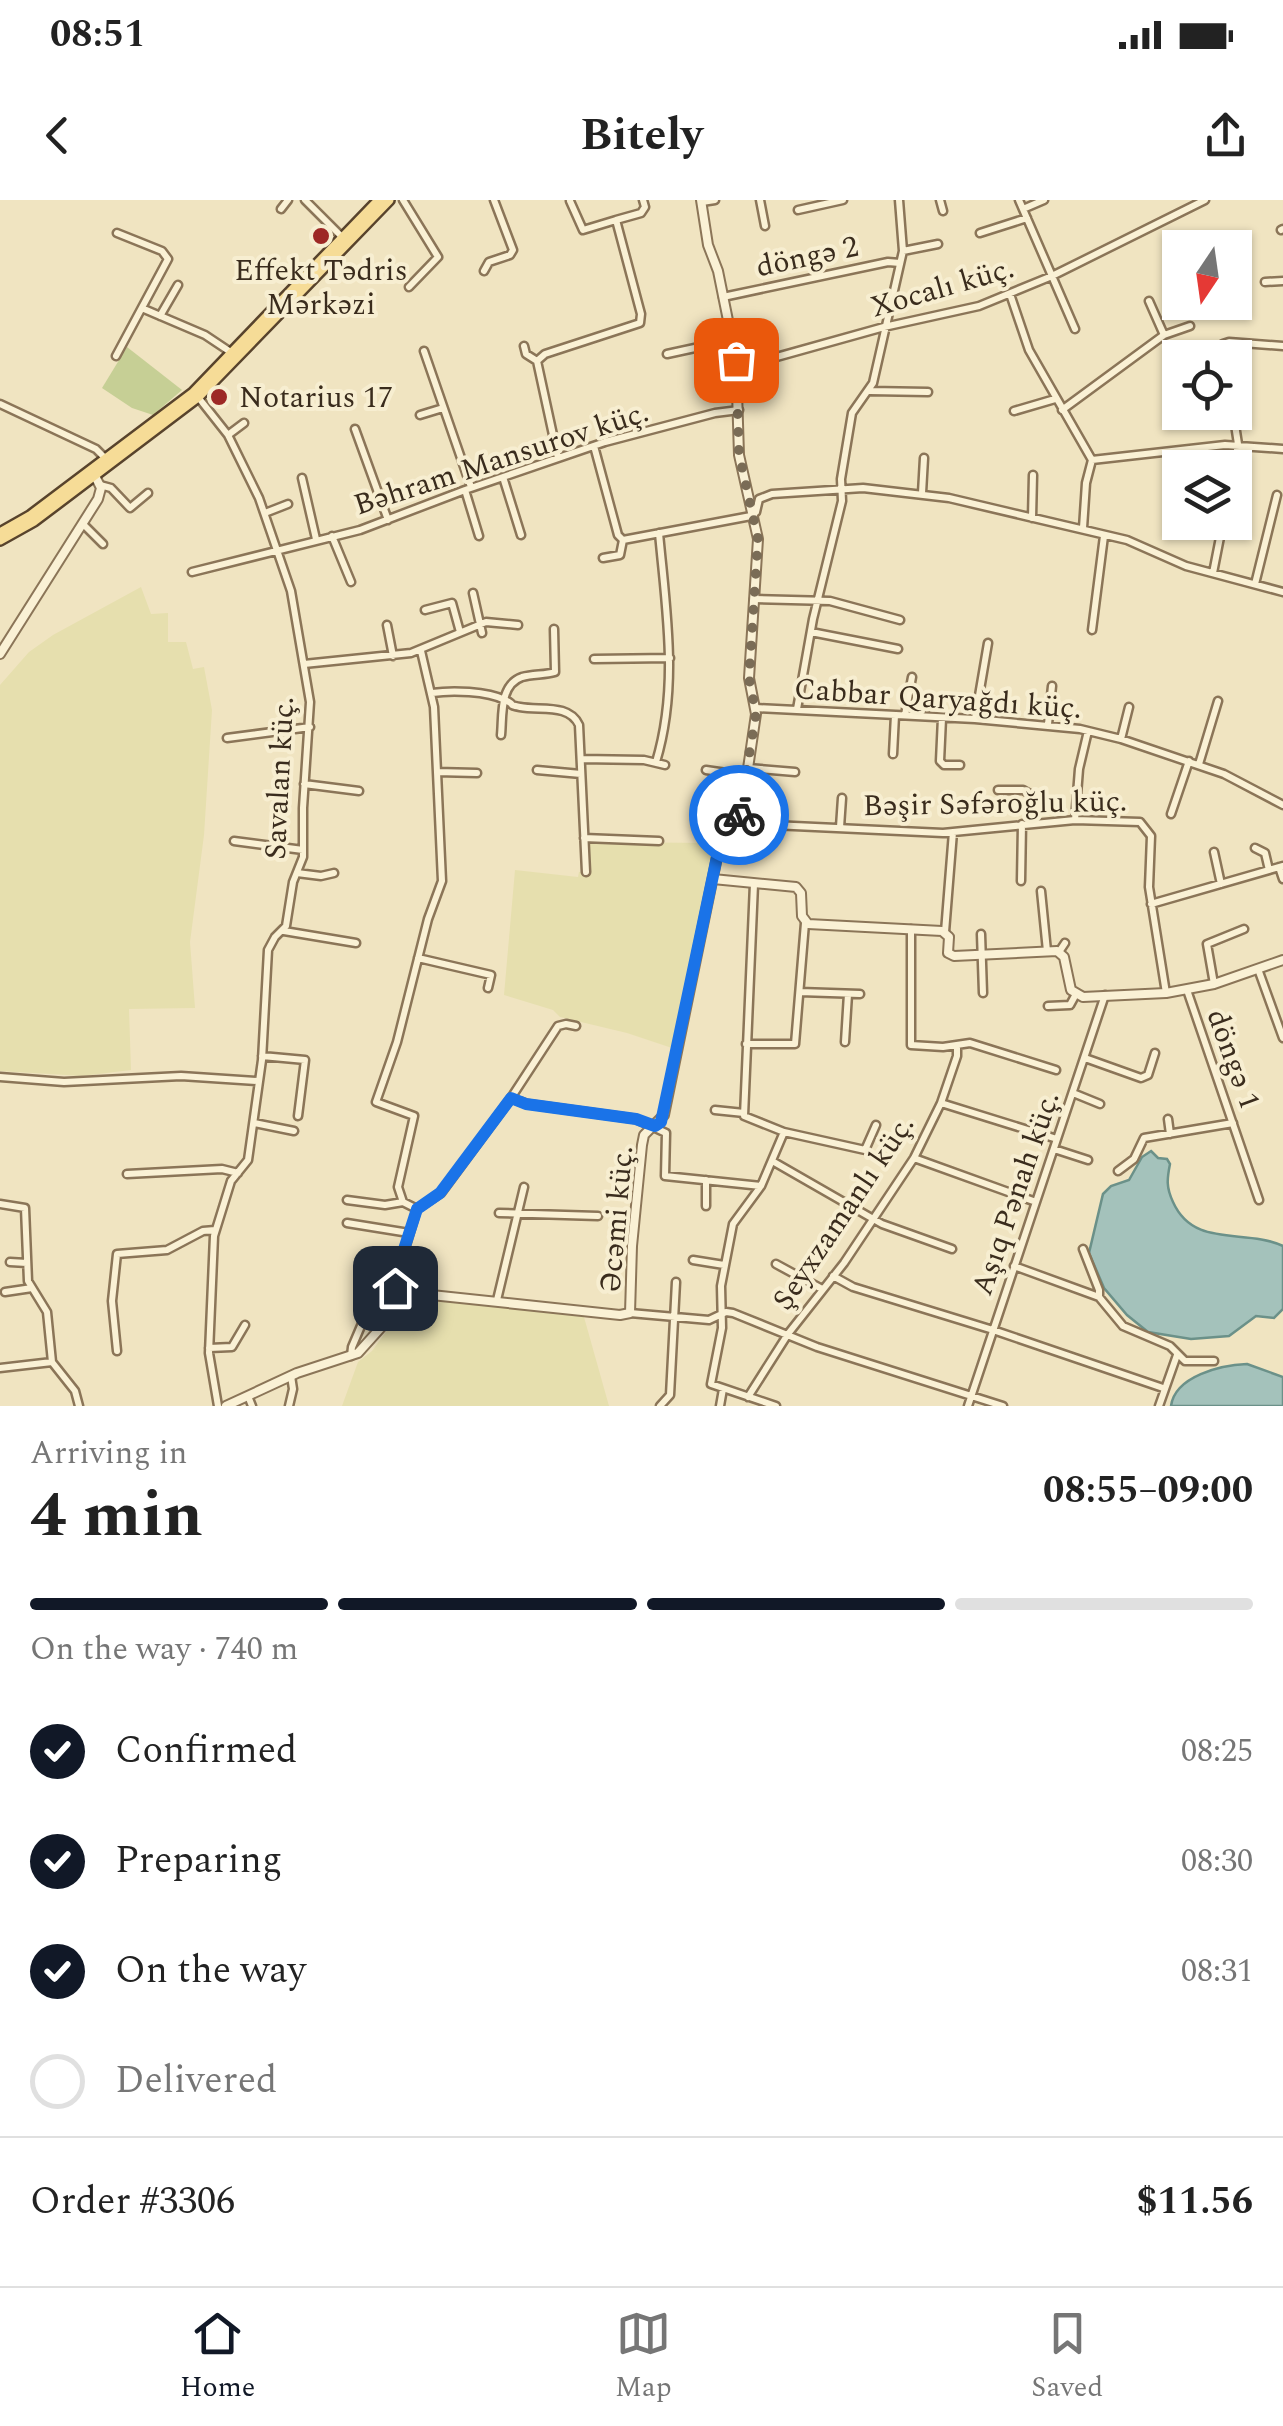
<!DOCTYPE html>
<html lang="en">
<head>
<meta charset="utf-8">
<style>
  :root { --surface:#fff; --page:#f6f6f6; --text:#222; --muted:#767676; --line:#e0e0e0; --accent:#111827 }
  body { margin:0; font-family:Spectral,serif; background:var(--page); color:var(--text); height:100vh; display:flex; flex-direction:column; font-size:38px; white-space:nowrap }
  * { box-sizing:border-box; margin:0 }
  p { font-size:32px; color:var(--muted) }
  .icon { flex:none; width:55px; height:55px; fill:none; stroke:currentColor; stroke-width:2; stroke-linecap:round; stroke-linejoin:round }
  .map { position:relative; height:1206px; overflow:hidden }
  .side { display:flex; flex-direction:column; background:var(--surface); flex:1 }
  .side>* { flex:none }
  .needle { width:65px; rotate:193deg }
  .buttons { position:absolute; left:1162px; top:30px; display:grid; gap:20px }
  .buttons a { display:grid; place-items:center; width:90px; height:90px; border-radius:0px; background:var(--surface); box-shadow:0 2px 8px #0004; font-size:50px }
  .pin { position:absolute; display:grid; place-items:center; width:85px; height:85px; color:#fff; margin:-42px; border-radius:20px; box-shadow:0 5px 15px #0006 }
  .courier { position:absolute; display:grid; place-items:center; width:100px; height:100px; margin:-50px; border:8px solid #1a73e8; border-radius:50%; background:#fff; color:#222; box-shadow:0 2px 12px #0007 }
  .overview em { font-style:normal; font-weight:700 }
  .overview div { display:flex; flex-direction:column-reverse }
  .overview { display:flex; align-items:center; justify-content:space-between; height:170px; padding:0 30px }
  h1 { font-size:65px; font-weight:700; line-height:75px }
  .bar { display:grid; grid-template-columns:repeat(4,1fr); gap:15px 10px; align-content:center; height:120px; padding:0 30px }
  .bar i { height:12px; border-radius:8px; background:var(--line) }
  .bar .active { background:var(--accent) }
  .bar p { grid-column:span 4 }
  .line { display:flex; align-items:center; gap:25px; padding:0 30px; border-top:2px solid var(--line) }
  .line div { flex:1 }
  ol { padding:0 30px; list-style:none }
  li { display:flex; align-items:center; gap:30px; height:110px }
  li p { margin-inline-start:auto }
  li .icon { padding:10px; border-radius:50%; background:var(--accent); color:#fff; stroke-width:4 }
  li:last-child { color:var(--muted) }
  li i { width:55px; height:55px; border:5px solid var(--line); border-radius:50% }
  .status { display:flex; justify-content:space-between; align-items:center; height:70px; padding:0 50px; background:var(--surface); direction:ltr }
  .status svg { height:28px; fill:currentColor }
  header { display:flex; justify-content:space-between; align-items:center; height:130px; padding:0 30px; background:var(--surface); font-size:45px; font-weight:700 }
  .dock { display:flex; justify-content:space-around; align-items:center; height:140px; border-top:2px solid var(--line); background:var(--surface); font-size:28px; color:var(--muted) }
  .dock a { display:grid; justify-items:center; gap:5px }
  .dock .active { color:var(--accent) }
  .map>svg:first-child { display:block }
</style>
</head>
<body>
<div class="status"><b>08:51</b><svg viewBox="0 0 49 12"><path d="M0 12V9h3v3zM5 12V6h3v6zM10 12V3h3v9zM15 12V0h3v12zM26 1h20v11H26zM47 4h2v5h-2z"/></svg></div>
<header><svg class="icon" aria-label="back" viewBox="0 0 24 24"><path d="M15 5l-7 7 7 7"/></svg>Bitely<svg class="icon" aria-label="share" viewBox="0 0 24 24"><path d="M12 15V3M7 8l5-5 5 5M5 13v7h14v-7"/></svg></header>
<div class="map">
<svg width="1283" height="1206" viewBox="0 0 1283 1206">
  <rect width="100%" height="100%" fill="#f0e4c1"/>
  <!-- farmland -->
  <path fill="#e6dfae" d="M141 387 151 414 168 413V442H186L193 469 204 467 212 510 204 635 190 742 195 808 129 809 131 870 82 876 0 871V485L29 452 53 435Z
    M588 642 716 643 675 849 627 833 560 817 553 810 504 795 515 670 578 677 579 672 589 671Z
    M433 1097 584 1117 609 1206H342L358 1162 372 1151 405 1106 418 1099Z"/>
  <!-- green -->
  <path fill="#c6cf95" d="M127 147 182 190 153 215 132 208 102 188Z"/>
  <!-- water -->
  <path fill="#a4c2bb" stroke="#6b9189" stroke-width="2.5" d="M1151 951 1158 958 1167 959 1170 964C1167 979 1166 987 1173 1002 1194 1049 1245 1028 1283 1046V1109L1274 1118 1256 1116 1229 1136 1191 1139 1148 1132 1127 1115 1104 1088 1089 1053 1103 994 1111 986 1129 980 1142 957Z
    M1247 1164 1283 1177V1206H1171C1175 1176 1221 1165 1247 1164Z"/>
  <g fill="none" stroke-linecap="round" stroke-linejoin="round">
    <!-- minor casing -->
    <g stroke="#8b7558" stroke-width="11">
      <path id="minor" d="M305 0 343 38
        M403 0 438 57 409 87
        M760 0 765 26
        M940 0 943 11
        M1019 0 1075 129
        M570 1 583 30 616 20
        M702 2 715 0
        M281 9 288 0
        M1023 9 1044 0
        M798 10 843 0
        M1281 30 1283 29
        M980 33 1027 18
        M903 51 938 44
        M484 71 489 62 510 55 513 50 494 0
        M1265 82 1283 81
        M1010 94 1029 150 1092 260 1086 283 1083 328
        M723 97 888 62 900 63
        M1149 101 1164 135
        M144 109 205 135 232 153
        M160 116 178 85
        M524 146 526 154 537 161
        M424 151 471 287
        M667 154 704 146 711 163 736 160
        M116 156 168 59 162 51 117 33
        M1223 158V144L1229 142 1283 146
        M737 168 884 127 979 106 1052 76 1205 0
        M870 191 928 192
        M198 197 228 235 259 298 291 391 310 502 303 608V657L293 682 286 726 275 737 268 750 262 860 248 960 231 981 214 1036 209 1153 218 1206
        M0 204 96 249 106 259
        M1062 210 1164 135 1190 126
        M1014 211 1055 199
        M1233 212 1238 244 1234 268
        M420 215 443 208
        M355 229 388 320
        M228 235 244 223
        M594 246 618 335 623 340 751 316 756 312 759 299 772 294 863 288 949 298 1127 340 1186 366 1283 392
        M558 258 537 161 545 154 640 123 641 114 616 20 641 13 645 7 643 0
        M1092 260 1225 245 1283 249
        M503 277 521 335
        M302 278 316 339
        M100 285 111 288 130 308 148 293
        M465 290 479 336
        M922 293 924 258
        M265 313 288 304
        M1032 318 1033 275
        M83 324 103 344
        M332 336 351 382
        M603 358 620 355 623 340
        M192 372 360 330 465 290 605 242 715 213 739 210
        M1213 373 1223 322
        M1255 384 1277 295
        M473 393 482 433
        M754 399 830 401 900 420
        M425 410 452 403 460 432
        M387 425 393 456
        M1092 430 1104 336
        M811 432 898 449
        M594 459 670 458
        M304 464 411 453 486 422 518 425
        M432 493C452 490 487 491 505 500 518 506 505 504 520 507 540 511 569 503 579 525L586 672
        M756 508 975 519 1080 529 1121 539 1224 574 1283 605
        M797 509 813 419 842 301 841 279 852 213 873 183 903 51 899 0
        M905 515 912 477
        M942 518 940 561 944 565H960
        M975 519 988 443
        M1048 524 1052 486
        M501 535C503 516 499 485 522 477 533 474 545 475 555 472L554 429
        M227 538 310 527
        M1121 539 1129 507
        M893 554 895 515
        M581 559 644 560 665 565
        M656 562C679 486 666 410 659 333
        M1199 564 1218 501
        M748 568 795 572
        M537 570 581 574
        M706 570 747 576
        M437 572 477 573
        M304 584 359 591
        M998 590H1023L1030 594V623
        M1171 614 1189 561
        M735 618 750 624 943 633 1075 620 1140 622 1151 636 1149 687 1166 793
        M1075 620 1079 569 1088 531
        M840 627 842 598
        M584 638 659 641
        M234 641 303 650
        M1255 648 1265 653 1269 670
        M1214 652 1221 684
        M1279 667 1283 679
        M297 673 321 676 334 673
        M1021 681 1022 624
        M754 684 744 916 784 932 865 950 876 925
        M1041 691 1047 751
        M1151 704 1283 666
        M911 729V845L943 847 970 843 1056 870
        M284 731 356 743
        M945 732 953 632
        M981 734 983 793
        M1059 752 1065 743
        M418 758 491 775 488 788
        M1258 769 1283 838
        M1214 784 1207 744 1244 729
        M1187 790 1259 1000
        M800 792 860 794
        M1048 806 1070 805 1076 794
        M845 842 848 794
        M746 844H795L805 723
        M262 856 305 860 298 916
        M1085 858 1141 878 1148 875 1155 853
        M0 877 64 882 181 876 257 881
        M1073 893 1100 904
        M511 898 558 826 566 824 576 826
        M941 903 1057 939
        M715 910 744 913
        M1168 919 1170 934
        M254 923 294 931
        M1054 949 1088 960
        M914 958 1036 1002
        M774 962 882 1024 952 1049
        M1118 971 1134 959 1144 938 1233 923
        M127 974 222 969 238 973
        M347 1000 385 1005 403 1002
        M0 1004 25 1008 28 1081 47 1112 52 1162 75 1191 79 1206
        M706 1006V980
        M417 1009 441 993 511 898 527 904 636 919 666 933 665 976 761 986
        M499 1013 598 1016
        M347 1023 409 1033
        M1083 1049 1099 1090V1097
        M693 1060 724 1065
        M10 1062 27 1063
        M776 1064 822 1089
        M1014 1066 1099 1097 1123 1126 1170 1146 1185 1161H1214
        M833 1076 853 1087 993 1130 1163 1188
        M5 1092 32 1088
        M410 1098 394 1085 417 1009 403 1002 398 987 414 916 376 902 397 842 428 719 442 681 434 507 421 451
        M497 1100 524 987
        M630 1113 709 1120 726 1112 733 1113 817 1147 1003 1206
        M209 1148 232 1147 245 1125
        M117 1151 112 1101 117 1054 167 1050 203 1031 215 1030
        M351 1156 352 1147 375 1093 383 1086 394 1085
        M0 1168 52 1162
        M248 1196 252 1206
        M748 1197 788 1134 844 1063 914 958 941 903 957 856V845
        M289 1206 293 1189 291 1176
        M660 1206 670 1195 676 1082
        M720 1206 723 1189
        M776 1206 711 1184 722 1128 721 1086 733 1024 761 986 784 932
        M968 1206 1105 795
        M1159 1206 1177 1155"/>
    </g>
    <!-- tertiary casing -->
    <g stroke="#8b7558" stroke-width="12">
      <path id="tertiary" d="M0 454 98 299 101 288 94 274
        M713 679 796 687 801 693 802 716 808 724 942 731 949 737 948 753 954 756 1057 751 1064 757 1071 790 1083 797 1166 793 1214 784 1283 760
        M226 1206 297 1173 358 1153 403 1103 422 1094 620 1115 630 1113 632 1046 642 945 644 935 664 915 722 633 742 609 756 514 749 478 758 339 739 255 736 160 718 71 708 45 701 0"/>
    </g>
    <!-- primary casing -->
    <g stroke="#58432c" stroke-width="14">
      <path id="primary" d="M0 333 30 316 193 193 379 0
        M0 340 34 321 198 197 389 0"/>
    </g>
    <!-- minor -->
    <use href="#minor" stroke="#faf1d5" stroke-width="6"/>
    <!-- tertiary -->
    <use href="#tertiary" stroke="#faf1d5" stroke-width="8"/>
    <!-- primary -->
    <use href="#primary" stroke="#f6dc97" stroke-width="9"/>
  </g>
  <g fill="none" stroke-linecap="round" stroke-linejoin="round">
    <!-- done -->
    <path stroke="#7a6c56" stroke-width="10" stroke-dasharray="0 18" d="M736 160 739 254 758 339 749 478 756 514 739 615"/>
    <!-- route -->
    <path stroke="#1a73e8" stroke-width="12" d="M395 1088 396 1074 417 1009 440 993 511 898 526 904 636 919 655 926 661 922 722 633 739 615"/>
  </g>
  <!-- markers -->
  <g fill="#9d2825" stroke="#f7eed1" stroke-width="4">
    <circle cx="321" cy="36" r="10"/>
    <circle cx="219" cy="197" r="10"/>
  </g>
  <g text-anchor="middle" stroke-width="8" stroke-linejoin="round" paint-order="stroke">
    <!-- street labels -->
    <g font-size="30" fill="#3a2c1d" stroke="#f7eed1">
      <text transform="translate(807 56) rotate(-12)" y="10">döngə 2</text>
      <text transform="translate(942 87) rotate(-16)" y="10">Xocalı küç.</text>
      <text transform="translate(501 258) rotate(-18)" y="10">Bəhram Mansurov küç.</text>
      <text transform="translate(938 498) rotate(4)" y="10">Cabbar Qaryağdı küç.</text>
      <text transform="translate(279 578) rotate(-87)" y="10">Savalan küç.</text>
      <text transform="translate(995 603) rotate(-1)" y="10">Bəşir Səfəroğlu küç.</text>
      <text transform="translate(1234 859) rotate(70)" y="10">döngə 1</text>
      <text transform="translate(1015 993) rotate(-71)" y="10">Aşıq Pənah küç.</text>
      <text transform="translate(843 1012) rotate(-56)" y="10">Şeyxzamanlı küç.</text>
      <text transform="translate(616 1019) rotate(-85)" y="10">Əcəmi küç.</text>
    </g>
    <!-- poi labels -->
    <g font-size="30" fill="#3a2c1d" stroke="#f7eed1">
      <text x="321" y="80">Effekt Tədris<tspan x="321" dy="34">Mərkəzi</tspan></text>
      <text x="239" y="207" text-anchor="start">Notarius 17</text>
    </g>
  </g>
</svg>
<div class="buttons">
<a><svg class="needle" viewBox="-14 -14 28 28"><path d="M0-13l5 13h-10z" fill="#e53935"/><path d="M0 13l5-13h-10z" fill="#767676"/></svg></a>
<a><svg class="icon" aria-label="locate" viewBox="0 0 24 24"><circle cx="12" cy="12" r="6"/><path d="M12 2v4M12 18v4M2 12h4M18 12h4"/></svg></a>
<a><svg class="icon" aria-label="layers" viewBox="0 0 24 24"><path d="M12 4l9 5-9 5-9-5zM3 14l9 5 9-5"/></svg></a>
</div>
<div class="pin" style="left:736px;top:160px;background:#ea580c"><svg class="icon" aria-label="bag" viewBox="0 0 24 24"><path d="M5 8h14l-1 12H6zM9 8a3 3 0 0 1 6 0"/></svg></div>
<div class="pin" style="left:395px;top:1088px;background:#1f2937"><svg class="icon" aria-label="home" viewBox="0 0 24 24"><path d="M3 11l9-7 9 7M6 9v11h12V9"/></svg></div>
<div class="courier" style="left:739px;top:615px"><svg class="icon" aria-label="bike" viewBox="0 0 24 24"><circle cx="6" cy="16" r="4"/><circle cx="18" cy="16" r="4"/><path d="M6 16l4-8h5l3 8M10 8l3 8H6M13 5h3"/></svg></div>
</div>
<section class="side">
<div class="overview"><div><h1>4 min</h1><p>Arriving in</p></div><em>08:55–09:00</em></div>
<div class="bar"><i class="active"></i><i class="active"></i><i class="active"></i><i></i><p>On the way · 740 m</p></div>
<ol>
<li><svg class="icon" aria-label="check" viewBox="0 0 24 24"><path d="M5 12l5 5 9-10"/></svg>Confirmed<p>08:25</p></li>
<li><svg class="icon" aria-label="check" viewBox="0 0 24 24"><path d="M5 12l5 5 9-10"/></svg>Preparing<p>08:30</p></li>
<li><svg class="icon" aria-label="check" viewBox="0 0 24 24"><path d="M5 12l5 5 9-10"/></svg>On the way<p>08:31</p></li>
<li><i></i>Delivered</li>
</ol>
<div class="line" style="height:130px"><div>Order #3306</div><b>$11.56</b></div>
</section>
<nav class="dock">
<a class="active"><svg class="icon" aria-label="home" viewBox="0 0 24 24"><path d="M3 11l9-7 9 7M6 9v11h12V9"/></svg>Home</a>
<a><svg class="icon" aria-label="map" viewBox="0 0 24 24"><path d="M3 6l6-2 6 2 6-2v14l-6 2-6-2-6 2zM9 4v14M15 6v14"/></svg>Map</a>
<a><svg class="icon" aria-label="saved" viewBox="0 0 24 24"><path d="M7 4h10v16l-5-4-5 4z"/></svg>Saved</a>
</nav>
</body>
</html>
